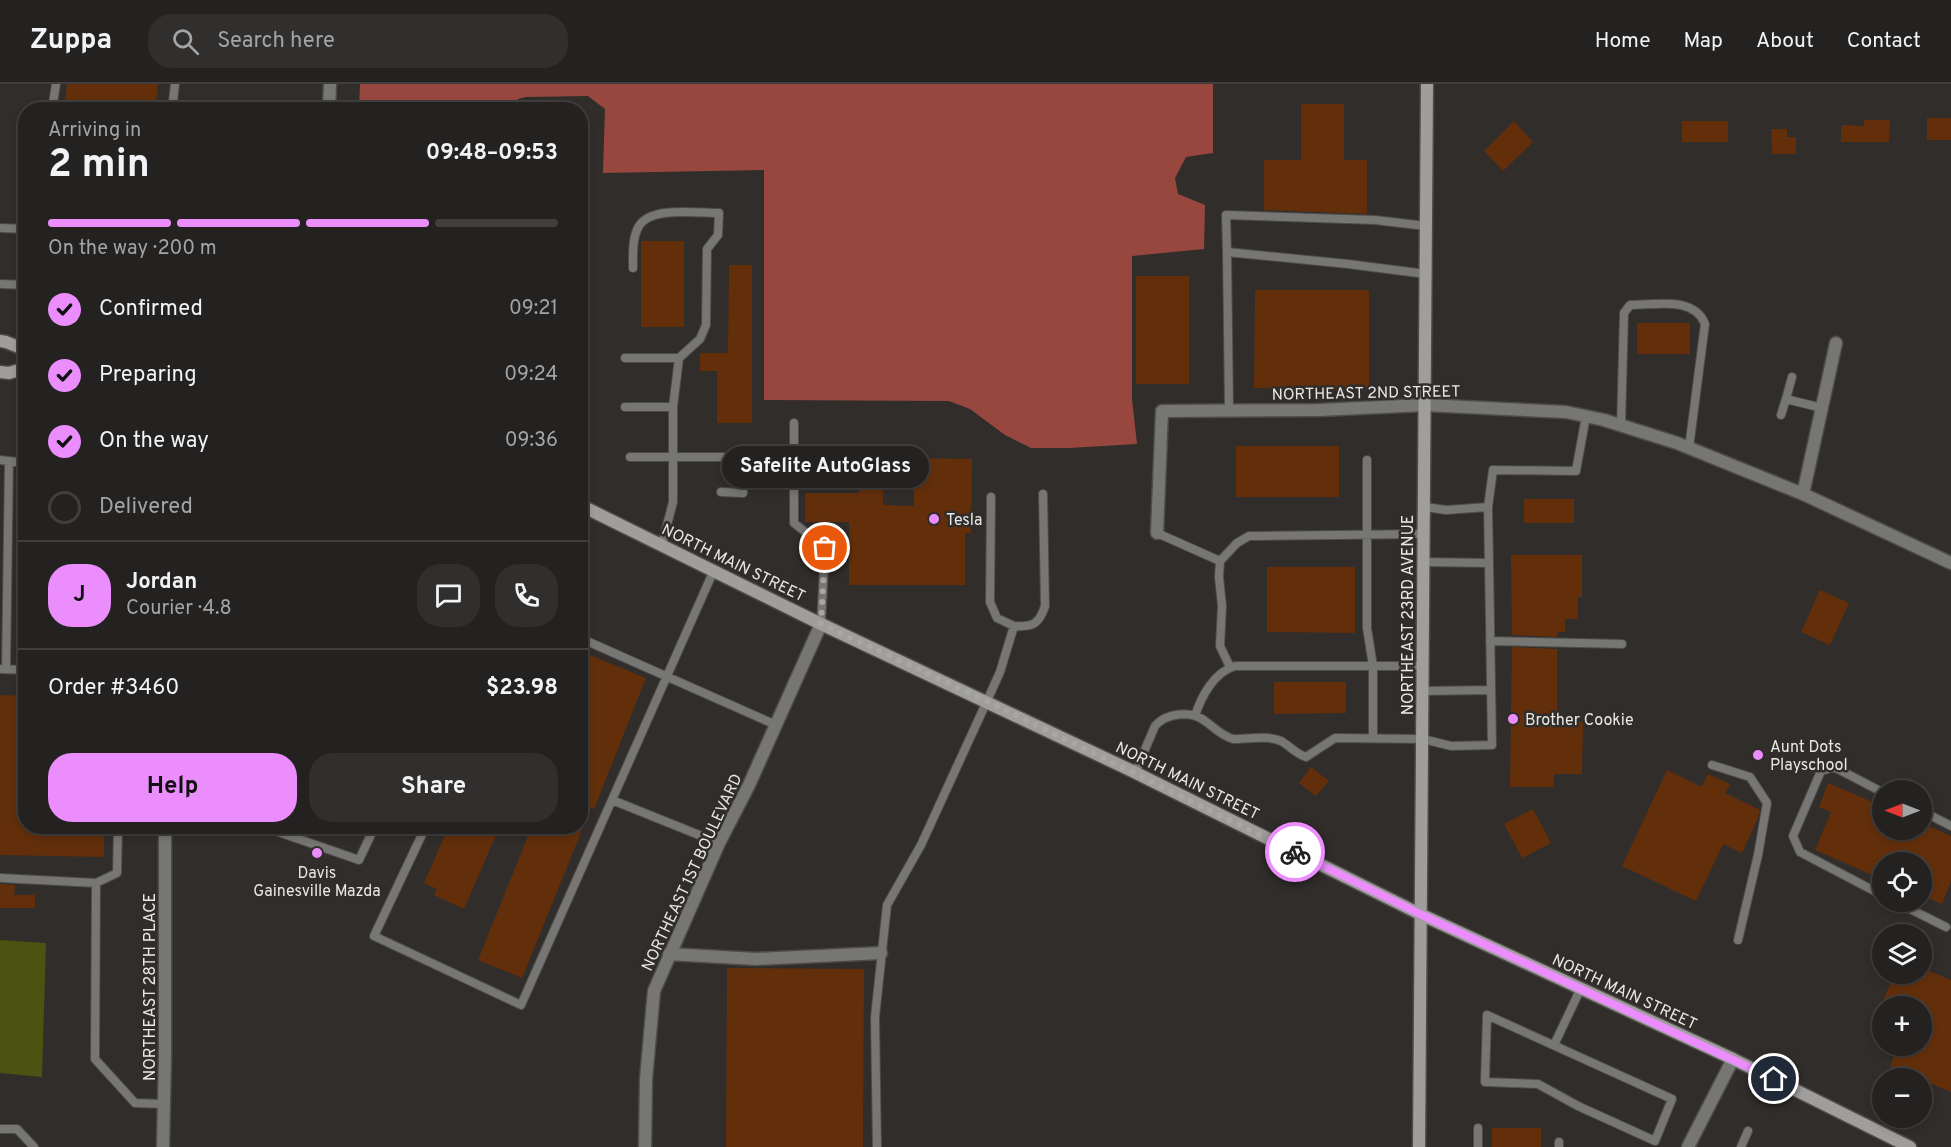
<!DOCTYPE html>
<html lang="en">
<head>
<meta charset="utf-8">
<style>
  :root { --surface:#242220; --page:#302f2d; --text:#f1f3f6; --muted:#a3a4a5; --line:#413f3e; --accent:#eb8dfc }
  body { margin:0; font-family:Overpass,sans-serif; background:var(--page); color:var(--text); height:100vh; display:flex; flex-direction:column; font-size:22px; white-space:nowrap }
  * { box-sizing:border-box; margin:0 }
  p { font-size:20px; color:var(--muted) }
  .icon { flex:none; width:33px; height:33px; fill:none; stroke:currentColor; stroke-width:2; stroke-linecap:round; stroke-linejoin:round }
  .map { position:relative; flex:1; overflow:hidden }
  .side { position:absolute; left:18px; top:18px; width:570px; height:732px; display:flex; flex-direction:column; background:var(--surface); border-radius:24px; box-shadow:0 3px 9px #0003,0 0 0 2px var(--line) }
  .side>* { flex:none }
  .needle { width:39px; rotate:270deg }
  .buttons { position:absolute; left:1872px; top:696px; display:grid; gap:12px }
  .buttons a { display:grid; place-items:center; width:60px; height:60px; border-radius:50%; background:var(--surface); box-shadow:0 3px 9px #0003,0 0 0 2px var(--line); font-size:30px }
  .pin { position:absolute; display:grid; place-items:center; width:51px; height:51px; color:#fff; margin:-26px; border:3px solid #fff; border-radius:50%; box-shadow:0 2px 6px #0007 }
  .courier { position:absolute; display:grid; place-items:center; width:60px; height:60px; margin:-30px; border:4px solid #eb8dfc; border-radius:50%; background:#fff; color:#222; box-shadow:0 2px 8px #0007 }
  .bubble { position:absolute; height:42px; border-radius:21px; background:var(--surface); box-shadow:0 3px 9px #0003,0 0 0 2px var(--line); font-size:20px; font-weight:700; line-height:42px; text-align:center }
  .overview em { font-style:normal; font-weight:700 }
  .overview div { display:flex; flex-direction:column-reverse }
  .overview { display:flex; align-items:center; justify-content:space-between; height:102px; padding:0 30px }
  h1 { font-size:39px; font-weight:700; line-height:45px }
  .bar { display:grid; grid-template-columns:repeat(4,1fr); gap:9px 6px; align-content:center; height:72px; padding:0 30px }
  .bar i { height:8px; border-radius:4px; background:var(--line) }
  .bar .selected { background:var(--accent) }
  .bar p { grid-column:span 4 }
  .line { display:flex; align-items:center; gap:15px; padding:0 30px; border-top:2px solid var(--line) }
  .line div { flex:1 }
  .round { display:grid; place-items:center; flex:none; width:63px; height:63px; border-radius:24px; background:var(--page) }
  ol { padding:0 30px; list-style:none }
  li { display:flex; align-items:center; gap:18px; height:66px }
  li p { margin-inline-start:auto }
  li .icon { padding:6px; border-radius:50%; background:var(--accent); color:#111; stroke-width:4 }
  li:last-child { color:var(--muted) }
  li i { width:33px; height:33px; border:3px solid var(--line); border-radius:50% }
  .primary-button { display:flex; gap:12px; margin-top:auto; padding:12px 30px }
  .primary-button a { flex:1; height:69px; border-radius:24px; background:var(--accent); color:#111; font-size:24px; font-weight:700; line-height:69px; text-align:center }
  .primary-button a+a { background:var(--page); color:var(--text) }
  header { display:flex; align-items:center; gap:36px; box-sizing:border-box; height:84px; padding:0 30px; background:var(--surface); border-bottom:2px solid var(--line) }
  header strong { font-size:28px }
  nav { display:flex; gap:33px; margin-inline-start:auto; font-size:21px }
  .search { width:420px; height:54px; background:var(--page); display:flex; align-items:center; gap:15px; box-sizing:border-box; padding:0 21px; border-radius:24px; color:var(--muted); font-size:22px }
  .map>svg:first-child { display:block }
</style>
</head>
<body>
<header>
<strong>Zuppa</strong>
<div class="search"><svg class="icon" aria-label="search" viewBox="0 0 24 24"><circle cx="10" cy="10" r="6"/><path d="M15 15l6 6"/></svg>Search here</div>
<nav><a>Home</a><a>Map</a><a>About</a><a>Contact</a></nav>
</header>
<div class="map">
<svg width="1951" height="1063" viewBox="0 0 1951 1063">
  <rect width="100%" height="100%" fill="#302d2b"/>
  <!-- forest -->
  <path fill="#98473e" d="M360 0H1213V69L1186 73 1175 94 1178 110 1205 121 1204 165 1132 172V315L1137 360 1069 364H1031L1005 351 970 325 949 317 764 316V86L603 89 605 25 588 12 526 13 518 15 516 25H359Z"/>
  <!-- water -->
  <path fill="#4a530f" d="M0 856 46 859 42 993 0 989Z"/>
  <!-- building -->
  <path fill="#632f0b" d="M67 0H158L155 26H64Z
    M1301 20H1344V76H1367V130L1264 126V76H1301Z
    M1927 34H1951V56H1927Z
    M1864 36H1890L1889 58H1841V41L1864 42Z
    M1514 37 1533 58 1503 87 1484 67Z
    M1682 37H1728V58H1682Z
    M1771 45H1787V53H1796V70H1772Z
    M641 157H684V243H641Z
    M729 181H752V339H717V287H700V269H728Z
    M1136 192H1189V300H1136Z
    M1255 206H1369V304H1254Z
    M1637 239H1690V270H1637Z
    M1236 362H1339V413H1236Z
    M914 374 972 375 971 449H965V501H849V438H805V409H859V386H883V421L914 422Z
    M1524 415H1574V439H1524Z
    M1511 471H1582V513H1578V535H1565V548H1558L1557 553 1512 551Z
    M1267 483H1355V549L1267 548Z
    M1820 506 1849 519 1830 561 1801 548Z
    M1512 563 1557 565V637L1583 638 1582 690H1554V703H1510Z
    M580 567 646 594 594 725 591 724 522 894 478 876 532 742H580Z
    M1274 598H1346V629L1274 630Z
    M0 611 24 612 26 742H104V773L0 771Z
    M1311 683 1329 697 1316 712 1299 699Z
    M1667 686 1702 703 1708 690 1730 700 1725 709 1760 726 1758 734 1742 769 1723 760 1696 817 1622 782Z
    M1828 699 1882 722V746H1922V739L1951 752V797L1942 820 1922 811V778H1882V795L1815 766 1831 728 1819 723Z
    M1533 725 1551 759 1522 774 1504 740Z
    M449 742H500L464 825 434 811 437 805 424 799Z
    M0 800 15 801 14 811H35V824H0Z
    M727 884 864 885 863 1063H726Z
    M1922 884 1951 896V1008L1890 982 1898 962H1922V922H1897L1883 917 1895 890H1922Z
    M1492 1044H1541V1063H1492Z"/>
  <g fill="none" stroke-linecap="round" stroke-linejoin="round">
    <!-- service casing -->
    <g stroke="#4e4b49" stroke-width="10">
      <path id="service" d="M52 26 56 0
        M172 26 175 0
        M0 144 26 145
        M1227 168 1229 326
        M633 184C633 171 632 153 639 142 651 122 697 129 719 129L718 151 707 165 706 241 700 255 679 274
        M1426 190 1348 180 1227 168 1226 131 1375 136 1426 142
        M0 200 26 201
        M625 274H679L673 323V418L662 460
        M1792 293 1786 315 1822 324
        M580 295V311
        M625 323H673
        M1781 331 1786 315
        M794 339V439L825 464 821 540
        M1621 342 1624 229 1630 221C1656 221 1694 212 1705 240L1689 364
        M630 373H743V409L721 408
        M0 376 26 379
        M794 376 853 377
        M1367 376V544L1373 582V654
        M1425 423 1446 426 1488 423
        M580 438 587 425
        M1157 449 1220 477
        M1424 478 1489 479 1488 423 1493 386 1576 387 1586 332
        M1014 542C1032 543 1039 541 1045 522L1043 410
        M580 554 776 641
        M1490 557 1622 560
        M1230 583 1220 562 1222 522 1219 493 1220 477 1237 459 1249 452H1257L1425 450
        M0 585 26 586
        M6 585 9 377
        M1423 607 1490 606
        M1195 632C1201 613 1214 588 1235 582H1423
        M1712 681 1750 693 1767 719 1758 771 1738 856
        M1135 689 1155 642C1166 629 1191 626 1205 637 1215 644 1220 651 1233 655 1247 655 1268 651 1281 657 1290 662 1296 670 1306 673L1335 654 1423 655 1451 662 1492 661 1489 479
        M1882 708 1834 683 1821 687 1793 752 1800 768 1882 811
        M612 716 719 759
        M1922 727 1951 742
        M261 742 359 776 375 742
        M426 742 374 852 521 921 714 486
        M0 794 96 799 95 975 135 1019 164 1020
        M96 799 117 789 118 742
        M1896 818 1946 843
        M1487 931 1672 1015 1655 1057 1578 1022 1538 1000 1485 998Z
        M1554 961 1581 904
        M1478 1044V1063
        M0 1045H17L34 1063
        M1559 1058V1063
        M877 1063 875 933 887 821 921 761 987 617 1000 588 1014 542 997 534 990 518 991 413
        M1741 1063 1748 1047"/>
    </g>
    <!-- minor casing -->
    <g stroke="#4e4b49" stroke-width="15">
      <path id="minor" d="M329 26 330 0
        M1803 410 1836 259
        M1157 449 1162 327 1319 326 1425 321 1566 328 1604 336 1677 359 1803 410 1951 479
        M669 870 756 875 881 869
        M163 1063 165 973V742
        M645 1063 646 995 654 907 719 759 749 701 821 540
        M1688 1063 1733 975"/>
    </g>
    <!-- secondary casing -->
    <g stroke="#4e4b49" stroke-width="15">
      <path id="secondary" d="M0 257 6 258 26 266
        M0 288 9 289 26 284
        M580 421 821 540 1128 685 1422 831 1733 975 1910 1063
        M1419 1063 1427 0"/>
    </g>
    <!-- service -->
    <use href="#service" stroke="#767674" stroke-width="8"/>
    <!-- minor -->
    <use href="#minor" stroke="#767674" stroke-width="12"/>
    <!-- secondary -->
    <use href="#secondary" stroke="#9f9e9c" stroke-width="12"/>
  </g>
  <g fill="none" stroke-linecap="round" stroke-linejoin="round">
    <!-- done -->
    <path stroke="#a8a7a5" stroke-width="6" stroke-dasharray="0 10.8" d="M825 464 821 540 987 617 1295 768"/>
    <!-- route -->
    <path stroke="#eb8dfc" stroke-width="8" d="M1295 768 1422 831 1774 995"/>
  </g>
  <!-- markers -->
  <g fill="#eb8dfc" stroke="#302d2b" stroke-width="2">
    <circle cx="934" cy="435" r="6"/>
    <circle cx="1513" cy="635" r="6"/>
    <circle cx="1758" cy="671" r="6"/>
    <circle cx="317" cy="769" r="6"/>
  </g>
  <g text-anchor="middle" stroke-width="5" stroke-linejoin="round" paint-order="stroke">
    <!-- street labels -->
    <g font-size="16" fill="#e9e8e6" stroke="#302d2b">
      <text transform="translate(1366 308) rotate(-1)" y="6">NORTHEAST 2ND STREET</text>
      <text transform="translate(734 478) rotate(26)" y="6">NORTH MAIN STREET</text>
      <text transform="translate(1407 531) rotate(-90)" y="6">NORTHEAST 23RD AVENUE</text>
      <text transform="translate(1188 696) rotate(26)" y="6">NORTH MAIN STREET</text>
      <text transform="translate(691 788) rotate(-65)" y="6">NORTHEAST 1ST BOULEVARD</text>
      <text transform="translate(149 903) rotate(-90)" y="6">NORTHEAST 28TH PLACE</text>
      <text transform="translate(1625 907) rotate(25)" y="6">NORTH MAIN STREET</text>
    </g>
    <!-- poi labels -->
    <g font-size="16" fill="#e9e8e6" stroke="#302d2b" text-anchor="start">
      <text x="946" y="441">Tesla</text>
      <text x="1525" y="641">Brother Cookie</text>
      <text x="1770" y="668">Aunt Dots<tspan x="1770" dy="18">Playschool</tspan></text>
      <text x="317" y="794" text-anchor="middle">Davis<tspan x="317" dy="18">Gainesville Mazda</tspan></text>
    </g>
  </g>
</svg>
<div class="buttons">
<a><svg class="needle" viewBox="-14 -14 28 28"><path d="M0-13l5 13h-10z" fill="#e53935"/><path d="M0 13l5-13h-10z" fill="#a3a4a5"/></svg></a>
<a><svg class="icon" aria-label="locate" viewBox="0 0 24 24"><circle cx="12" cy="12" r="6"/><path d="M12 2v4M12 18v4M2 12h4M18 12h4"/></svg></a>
<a><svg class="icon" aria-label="layers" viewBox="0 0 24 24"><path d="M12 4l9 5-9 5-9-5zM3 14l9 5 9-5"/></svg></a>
<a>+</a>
<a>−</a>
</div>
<div class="pin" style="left:825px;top:464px;background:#ea580c"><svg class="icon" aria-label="bag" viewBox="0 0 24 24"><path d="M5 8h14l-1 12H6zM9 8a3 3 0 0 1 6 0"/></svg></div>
<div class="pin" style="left:1774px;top:995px;background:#1f2937"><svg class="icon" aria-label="home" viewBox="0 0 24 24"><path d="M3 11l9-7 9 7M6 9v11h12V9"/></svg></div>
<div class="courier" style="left:1295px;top:768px"><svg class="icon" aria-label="bike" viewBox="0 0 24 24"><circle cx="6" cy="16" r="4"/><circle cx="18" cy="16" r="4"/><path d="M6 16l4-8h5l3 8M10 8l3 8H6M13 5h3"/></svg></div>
<div class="bubble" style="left:722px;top:362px;width:207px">Safelite AutoGlass</div>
<section class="side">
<div class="overview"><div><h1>2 min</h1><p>Arriving in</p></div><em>09:48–09:53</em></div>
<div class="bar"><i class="selected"></i><i class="selected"></i><i class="selected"></i><i></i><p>On the way · 200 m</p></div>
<ol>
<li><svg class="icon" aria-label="check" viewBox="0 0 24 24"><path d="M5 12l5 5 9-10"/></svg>Confirmed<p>09:21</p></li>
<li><svg class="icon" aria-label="check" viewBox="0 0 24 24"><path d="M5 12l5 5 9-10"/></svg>Preparing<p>09:24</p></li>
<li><svg class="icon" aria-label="check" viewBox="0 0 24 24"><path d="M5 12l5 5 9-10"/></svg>On the way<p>09:36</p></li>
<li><i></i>Delivered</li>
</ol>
<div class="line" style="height:108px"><b class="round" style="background:var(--accent);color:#111">J</b><div><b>Jordan</b><p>Courier · 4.8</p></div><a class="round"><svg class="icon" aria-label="chat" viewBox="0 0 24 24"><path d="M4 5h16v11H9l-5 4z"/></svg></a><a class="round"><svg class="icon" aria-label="phone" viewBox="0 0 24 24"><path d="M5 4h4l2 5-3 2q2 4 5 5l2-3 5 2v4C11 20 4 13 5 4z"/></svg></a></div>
<div class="line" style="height:78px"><div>Order #3460</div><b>$23.98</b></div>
<div class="primary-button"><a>Help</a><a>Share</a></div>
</section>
</div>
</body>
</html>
